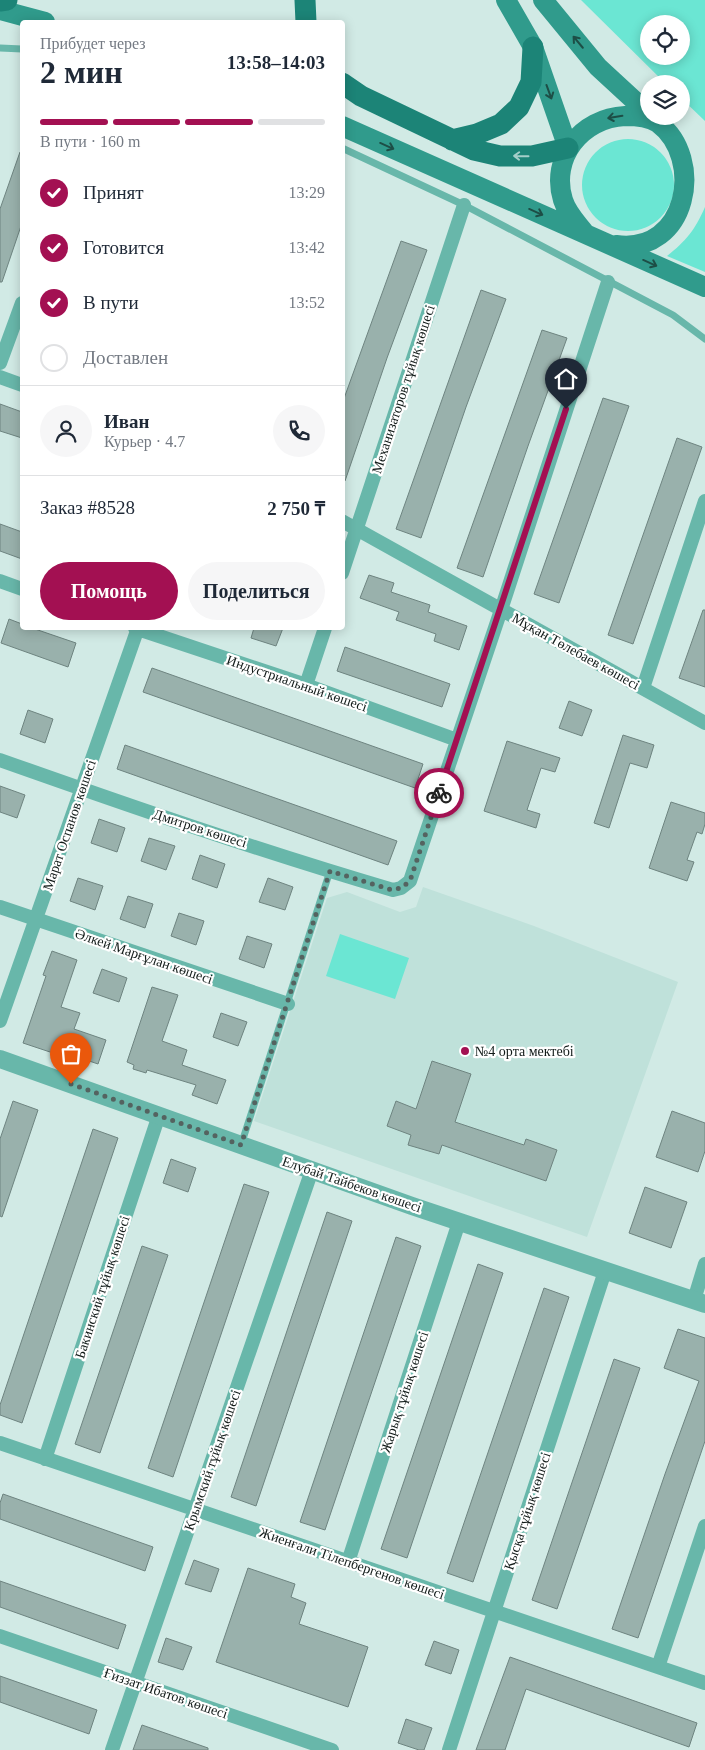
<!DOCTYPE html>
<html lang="ru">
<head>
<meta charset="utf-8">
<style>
  :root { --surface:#fff; --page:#f6f6f7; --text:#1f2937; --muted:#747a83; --line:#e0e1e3; --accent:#a31052 }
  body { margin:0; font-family:Georgia,serif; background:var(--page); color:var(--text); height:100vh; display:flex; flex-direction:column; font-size:19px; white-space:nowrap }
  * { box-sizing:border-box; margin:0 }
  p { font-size:16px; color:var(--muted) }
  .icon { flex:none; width:28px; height:28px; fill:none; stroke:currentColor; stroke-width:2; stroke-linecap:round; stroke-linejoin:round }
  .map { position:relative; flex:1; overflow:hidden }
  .side { position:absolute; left:20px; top:20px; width:325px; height:610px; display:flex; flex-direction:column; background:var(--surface); border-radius:5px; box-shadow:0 2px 12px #0003 }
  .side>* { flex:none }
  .controls { position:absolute; left:640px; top:15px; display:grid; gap:10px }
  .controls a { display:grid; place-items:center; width:50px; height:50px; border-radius:50%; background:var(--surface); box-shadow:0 2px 12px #0003; font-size:25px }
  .pin { position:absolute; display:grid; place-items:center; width:42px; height:42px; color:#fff; margin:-51px -21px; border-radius:50% 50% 50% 0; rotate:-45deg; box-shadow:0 0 5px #0007 }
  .pin .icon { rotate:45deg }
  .courier { position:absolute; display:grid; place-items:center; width:50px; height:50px; margin:-25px; border:4px solid #a31052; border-radius:50%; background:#fff; color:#222; box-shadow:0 1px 6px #0007 }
  .head em { font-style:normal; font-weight:700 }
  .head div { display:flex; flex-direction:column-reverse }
  .head { display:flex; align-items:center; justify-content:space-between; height:85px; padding:0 20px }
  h1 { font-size:32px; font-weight:700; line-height:38px }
  .bar { display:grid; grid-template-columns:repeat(4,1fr); gap:8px 5px; align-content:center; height:60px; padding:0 20px }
  .bar i { height:6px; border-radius:4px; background:var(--line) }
  .bar .selected { background:var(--accent) }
  .bar p { grid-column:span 4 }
  .line { display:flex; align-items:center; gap:12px; padding:0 20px; border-top:1px solid var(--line) }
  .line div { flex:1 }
  .round { display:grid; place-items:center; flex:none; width:52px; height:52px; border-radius:26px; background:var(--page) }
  ol { padding:0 20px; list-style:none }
  li { display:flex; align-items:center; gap:15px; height:55px }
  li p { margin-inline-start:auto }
  li .icon { padding:5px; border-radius:50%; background:var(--accent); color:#fff; stroke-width:4 }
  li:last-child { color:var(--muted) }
  li i { width:28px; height:28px; border:2px solid var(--line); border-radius:50% }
  .cta { display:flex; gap:10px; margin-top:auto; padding:10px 20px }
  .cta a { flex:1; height:58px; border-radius:30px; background:var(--accent); color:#fff; font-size:20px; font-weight:700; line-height:58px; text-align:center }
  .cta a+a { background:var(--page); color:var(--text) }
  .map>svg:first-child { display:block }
</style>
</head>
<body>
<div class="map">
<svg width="705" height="1750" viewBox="0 0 705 1750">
  <rect width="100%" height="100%" fill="#d1eae5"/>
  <!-- built -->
  <path fill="#bfe1da" d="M423 887 534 926 678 982 587 1237 254 1121 327 898 347 892 400 912 416 907Z"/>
  <!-- green -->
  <path fill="#6be6d3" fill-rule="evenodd" d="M581 0H705V121L681 98V84H666ZM649 24H681V56H649Z
    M582 185a46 46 0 1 1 92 0a46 46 0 1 1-92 0Z
    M705 207V272L667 256C686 241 695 230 705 207Z
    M340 934 409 958 395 999 326 976Z"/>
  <!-- building -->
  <path fill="#99b1ac" stroke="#6e8480" d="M20 152H22V223L2 282H0V209Z
    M401 241 427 250 387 358 345 481 342 480V404Z
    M481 290 506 299 466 407 421 538 396 529Z
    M542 330 567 338 528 446 483 577 457 568Z
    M603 398 629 406 559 603 534 594Z
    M0 404 22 412V438L0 431Z
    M677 438 702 447 633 644 608 635Z
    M0 524 22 532V559L0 551Z
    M369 575 394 583 391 592 430 605 428 612 467 626 459 650 434 641 436 634 396 620 399 612 360 598Z
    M703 610H705V687L679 678Z
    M9 619 22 624V628H32L76 643 68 667 1 643Z
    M254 628H283L276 646 251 638Z
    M345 647 450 684 442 707 337 671Z
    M152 668 423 764 415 788 143 692Z
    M569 701 592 710 582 736 559 728Z
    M28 710 53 719 45 743 20 734Z
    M623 735 654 745 647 768 630 763 609 828 594 823Z
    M507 741 560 758 555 772 541 768 527 810 540 814 536 828 484 811Z
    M125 745 397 841 388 865 117 769Z
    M0 786 25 795 17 818 0 812Z
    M671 802 705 813V824L702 834 697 832 687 860 694 862 687 881 649 868Z
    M99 819 125 828 117 852 91 843Z
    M149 838 175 846 166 870 141 861Z
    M200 855 225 864 217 888 192 879Z
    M78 878 103 886 95 910 70 901Z
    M268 878 293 887 285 910 259 902Z
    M128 896 153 904 145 928 120 919Z
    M179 913 204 921 196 945 171 936Z
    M247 936 272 944 264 968 239 959Z
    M52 951 77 960 61 1007 80 1013 74 1029 106 1040 98 1064 66 1053 65 1057 23 1043 46 976 43 975Z
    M102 969 127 978 119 1002 93 993Z
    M152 987 178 995 162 1041 187 1050 182 1065 226 1080 217 1104 192 1095 196 1085 147 1070 146 1073 133 1069 134 1065 127 1062Z
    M221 1013 247 1022 238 1046 213 1037Z
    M432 1061 471 1074 455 1122 524 1145 526 1139 557 1150 546 1181 442 1145 439 1154 408 1145 411 1135 387 1126 396 1101 416 1109Z
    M13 1101 38 1110 2 1217 0 1216V1139Z
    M672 1111 705 1123V1151L698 1172 656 1157Z
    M93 1129 118 1138 22 1423 0 1415V1405Z
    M171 1159 196 1168 188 1192 163 1183Z
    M244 1184 269 1192 173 1477 148 1468Z
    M645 1187 687 1202 671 1248 629 1233Z
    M327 1212 352 1221 256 1506 231 1497Z
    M396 1237 421 1246 325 1530 300 1522Z
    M142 1246 168 1255 100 1453 75 1444Z
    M478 1264 503 1273 407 1558 381 1549Z
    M544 1288 569 1297 473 1582 447 1573Z
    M678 1329 705 1338V1441L638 1638 612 1629 665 1474 699 1381 664 1368Z
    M614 1359 640 1368 557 1609 532 1600Z
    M3 1494 153 1547 145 1571 0 1519V1503Z
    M194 1560 219 1569 211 1592 185 1584Z
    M248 1568 295 1584 291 1597 306 1603 299 1624 368 1647 348 1707 216 1662Z
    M0 1581 126 1625 118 1649 0 1607Z
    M166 1638 192 1647 183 1670 158 1662Z
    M434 1641 459 1650 451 1674 425 1665Z
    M510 1657 697 1723 689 1747 526 1689 505 1750H476Z
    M0 1676 97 1710 89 1734 0 1702Z
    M406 1719 432 1728 424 1750H419L398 1743Z
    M142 1725 208 1748V1750H133Z"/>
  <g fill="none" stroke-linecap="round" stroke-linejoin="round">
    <!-- service -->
    <path stroke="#68b7aa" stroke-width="7" d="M0 48 22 49
      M342 148 464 205 673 315 705 339
      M241 1145 330 871"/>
    <!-- minor -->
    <path stroke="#68b7aa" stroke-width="14" d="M0 363 22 303
      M0 377 22 385
      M342 521 705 723
      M342 573 464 205
      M0 581 22 589
      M135 628 306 685 457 740
      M306 685 325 628
      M643 688 705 501
      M0 760C130 806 260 851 393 890L401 888 410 881 501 610 608 282
      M0 907 288 1004
      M0 1021 138 628
      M694 1300 705 1264
      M0 1443 705 1683
      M45 1459 159 1115
      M348 1562 459 1222
      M0 1636 332 1750
      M658 1667 705 1526
      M112 1750 312 1170
      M449 1750 605 1271"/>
    <!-- tertiary -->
    <path stroke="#68b7aa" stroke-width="18" d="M0 1059 412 1206 705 1304"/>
    <!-- secondary -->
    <path stroke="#309b8c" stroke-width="20" d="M506 0 533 47 568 148
      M543 0 598 67 649 114
      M0 10 45 22
      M342 126 705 287
      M584 232C576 222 567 213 563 200 550 158 581 118 625 116 635 116 649 117 658 123 705 158 688 255 616 245"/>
    <!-- primary -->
    <path stroke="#1c8477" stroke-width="21" d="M305 0 306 22
      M0 1 7 0
      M342 83 361 96 474 150 500 156H532L568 148
      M452 140 477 134 501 124 519 107 531 82 533 47"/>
  </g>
  <!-- one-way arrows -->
  <defs><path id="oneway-shaft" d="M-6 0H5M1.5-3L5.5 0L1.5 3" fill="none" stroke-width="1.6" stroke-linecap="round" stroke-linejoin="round" transform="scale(1.25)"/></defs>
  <g stroke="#1d4e46">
    <use href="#oneway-shaft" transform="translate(578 42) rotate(-130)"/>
    <use href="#oneway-shaft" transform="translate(549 92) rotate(70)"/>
    <use href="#oneway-shaft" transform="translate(615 117) rotate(171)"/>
    <use href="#oneway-shaft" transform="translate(387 146) rotate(24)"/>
    <use href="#oneway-shaft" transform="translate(536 212) rotate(24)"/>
    <use href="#oneway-shaft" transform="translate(650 263) rotate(24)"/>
  </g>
  <use stroke="#a4cec9" href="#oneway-shaft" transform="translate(521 156) rotate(-179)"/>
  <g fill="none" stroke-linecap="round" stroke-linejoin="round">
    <!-- done -->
    <path stroke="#546360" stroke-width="5" stroke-dasharray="0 9" d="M71 1084 241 1145 330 871 392 890 401 888 410 881 439 793"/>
    <!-- route -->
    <path stroke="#a31052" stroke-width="6" d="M439 793 566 409"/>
  </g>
  <!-- markers -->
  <circle fill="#a31052" stroke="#fff" stroke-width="2" cx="465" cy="1051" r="5"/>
  <g text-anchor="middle" stroke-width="4.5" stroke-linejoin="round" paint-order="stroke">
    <!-- street labels -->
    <g font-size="14" fill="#111a18" stroke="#fff">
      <text transform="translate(403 389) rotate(-72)" y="5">Механизаторов тұйық көшесі</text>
      <text transform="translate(576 651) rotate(29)" y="5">Мұқан Төлебаев көшесі</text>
      <text transform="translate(297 683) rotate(19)" y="5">Индустриальный көшесі</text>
      <text transform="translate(69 825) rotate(-71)" y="5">Марат Оспанов көшесі</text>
      <text transform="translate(200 828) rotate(18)" y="5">Дмитров көшесі</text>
      <text transform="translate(144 956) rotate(19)" y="5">Әлкей Марғұлан көшесі</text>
      <text transform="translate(352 1184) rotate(19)" y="5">Елубай Тайбеков көшесі</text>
      <text transform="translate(102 1287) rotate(-72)" y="5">Бакинский тұйық көшесі</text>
      <text transform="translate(404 1392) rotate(-72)" y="5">Жарық тұйық көшесі</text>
      <text transform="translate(212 1460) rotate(-71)" y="5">Крымский тұйық көшесі</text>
      <text transform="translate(527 1511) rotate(-72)" y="5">Қысқа тұйық көшесі</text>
      <text transform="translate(352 1563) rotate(19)" y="5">Жиенғали Тілепбергенов көшесі</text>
      <text transform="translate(166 1693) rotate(19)" y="5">Ғиззат Ибатов көшесі</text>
    </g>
    <!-- poi labels -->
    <g font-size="14" fill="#111a18" stroke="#fff" text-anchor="start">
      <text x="475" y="1056">№4 орта мектебі</text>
    </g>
  </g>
</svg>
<div class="controls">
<a><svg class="icon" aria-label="locate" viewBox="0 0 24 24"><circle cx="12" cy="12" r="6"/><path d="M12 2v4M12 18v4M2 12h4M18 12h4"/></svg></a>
<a><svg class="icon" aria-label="layers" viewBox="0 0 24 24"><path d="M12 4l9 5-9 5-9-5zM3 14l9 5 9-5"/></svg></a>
</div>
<div class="pin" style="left:71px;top:1084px;background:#ea580c"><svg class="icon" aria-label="bag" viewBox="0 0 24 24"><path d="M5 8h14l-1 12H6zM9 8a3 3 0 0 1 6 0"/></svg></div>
<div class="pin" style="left:566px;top:409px;background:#1f2937"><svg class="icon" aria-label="home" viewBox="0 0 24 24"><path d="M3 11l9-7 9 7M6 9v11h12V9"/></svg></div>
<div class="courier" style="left:439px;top:793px"><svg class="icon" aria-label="bike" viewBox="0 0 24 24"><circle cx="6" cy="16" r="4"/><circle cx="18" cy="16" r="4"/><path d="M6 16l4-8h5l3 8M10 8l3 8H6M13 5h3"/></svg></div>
<section class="side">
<div class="head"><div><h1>2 мин</h1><p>Прибудет через</p></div><em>13:58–14:03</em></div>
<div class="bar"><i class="selected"></i><i class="selected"></i><i class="selected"></i><i></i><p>В пути · 160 m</p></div>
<ol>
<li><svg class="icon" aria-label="check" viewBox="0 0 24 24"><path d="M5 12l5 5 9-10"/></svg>Принят<p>13:29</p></li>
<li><svg class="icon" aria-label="check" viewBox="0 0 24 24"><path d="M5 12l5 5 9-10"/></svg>Готовится<p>13:42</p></li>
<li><svg class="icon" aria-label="check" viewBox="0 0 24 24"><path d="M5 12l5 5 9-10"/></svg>В пути<p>13:52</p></li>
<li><i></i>Доставлен</li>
</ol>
<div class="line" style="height:90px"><a class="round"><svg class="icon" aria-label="person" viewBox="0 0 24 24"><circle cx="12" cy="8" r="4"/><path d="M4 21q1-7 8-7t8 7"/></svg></a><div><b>Иван</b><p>Курьер · 4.7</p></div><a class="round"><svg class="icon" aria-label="phone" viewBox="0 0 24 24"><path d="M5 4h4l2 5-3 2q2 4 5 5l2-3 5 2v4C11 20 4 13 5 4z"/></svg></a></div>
<div class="line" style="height:65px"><div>Заказ #8528</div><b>2 750 ₸</b></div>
<div class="cta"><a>Помощь</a><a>Поделиться</a></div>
</section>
</div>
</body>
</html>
